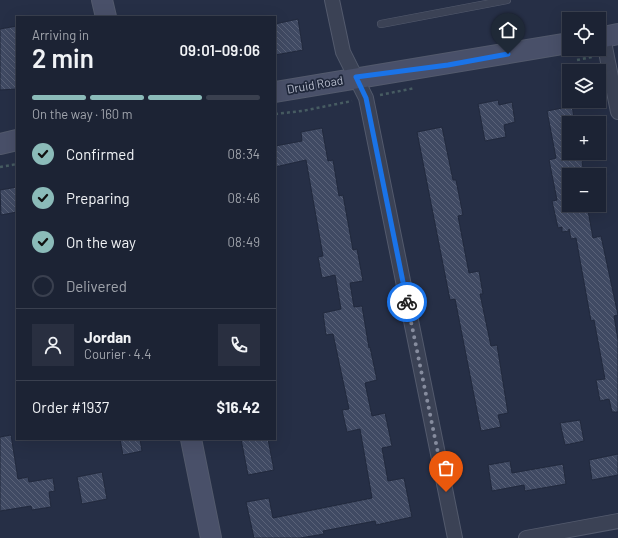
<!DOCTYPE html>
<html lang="en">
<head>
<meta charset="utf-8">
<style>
  :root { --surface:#1c2334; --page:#292f40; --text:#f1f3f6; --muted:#a0a4ac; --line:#3a404f; --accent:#8bbbb9 }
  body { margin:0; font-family:Barlow,sans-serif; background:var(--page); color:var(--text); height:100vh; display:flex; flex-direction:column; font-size:15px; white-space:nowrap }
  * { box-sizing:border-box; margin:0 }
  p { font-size:13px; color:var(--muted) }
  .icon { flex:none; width:22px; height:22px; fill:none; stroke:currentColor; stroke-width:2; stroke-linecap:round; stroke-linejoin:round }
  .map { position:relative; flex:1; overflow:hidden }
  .drawer { position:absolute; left:16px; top:16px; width:260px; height:424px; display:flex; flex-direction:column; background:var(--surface); border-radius:0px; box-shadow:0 4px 16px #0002,0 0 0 1px var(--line) }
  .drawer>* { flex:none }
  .buttons { position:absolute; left:562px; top:12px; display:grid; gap:8px }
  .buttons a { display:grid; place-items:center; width:44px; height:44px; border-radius:0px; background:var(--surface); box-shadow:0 4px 16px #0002,0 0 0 1px var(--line); font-size:20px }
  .pin { position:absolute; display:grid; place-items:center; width:34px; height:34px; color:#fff; margin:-41px -17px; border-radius:50% 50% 50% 0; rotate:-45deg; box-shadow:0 0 4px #0007 }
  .pin .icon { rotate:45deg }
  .courier { position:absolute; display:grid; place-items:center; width:40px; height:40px; margin:-20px; border:3px solid #1a73e8; border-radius:50%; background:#fff; color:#222; box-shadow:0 1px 5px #0007 }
  .headline em { font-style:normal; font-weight:600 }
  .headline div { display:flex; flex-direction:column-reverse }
  .headline { display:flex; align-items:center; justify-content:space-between; height:68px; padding:0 16px }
  h1 { font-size:26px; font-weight:600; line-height:30px }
  .bar { display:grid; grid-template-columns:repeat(4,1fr); gap:6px 4px; align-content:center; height:48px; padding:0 16px }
  .bar i { height:5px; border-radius:3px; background:var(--line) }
  .bar .active { background:var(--accent) }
  .bar p { grid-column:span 4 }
  .line { display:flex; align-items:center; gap:10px; padding:0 16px; border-top:1px solid var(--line) }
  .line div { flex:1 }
  .round { display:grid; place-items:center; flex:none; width:42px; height:42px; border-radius:0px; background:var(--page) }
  ol { padding:0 16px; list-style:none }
  li { display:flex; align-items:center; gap:12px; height:44px }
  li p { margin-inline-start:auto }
  li .icon { padding:4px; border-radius:50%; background:var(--accent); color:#111; stroke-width:4 }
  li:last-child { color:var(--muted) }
  li i { width:22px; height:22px; border:2px solid var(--line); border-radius:50% }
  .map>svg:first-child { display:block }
</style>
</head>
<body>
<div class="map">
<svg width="618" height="538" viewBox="0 0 618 538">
  <defs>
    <pattern id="building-back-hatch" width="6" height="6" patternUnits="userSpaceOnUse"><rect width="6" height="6" fill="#404a63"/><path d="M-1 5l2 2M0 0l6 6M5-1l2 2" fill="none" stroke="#5a6278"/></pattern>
  </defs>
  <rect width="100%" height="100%" fill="#262f46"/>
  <!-- building -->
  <path fill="url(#building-back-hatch)" stroke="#21293d" d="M298 19 303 50 275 55V24Z
    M17 26V89L0 90V29Z
    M498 100 499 105 512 102 515 122 504 125 506 137 485 141 478 104Z
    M572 106 575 123H569V156L581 154 584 175H569V205H587L593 238 601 236 618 315 614 316 618 340V412H612L609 399 600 401 596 380 605 379 594 320 591 321 576 238 571 239 569 229V231L562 232V227L558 228 552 201 557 200 549 160 556 158 547 111Z
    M442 127 453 180H456L463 215 458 216 469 273 479 271 483 294H480L491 346 497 345 508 413 498 415 501 427 481 431 455 299 450 300 417 132Z
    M322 128 328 161 333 160 339 196 343 195 353 250 357 249 363 281 350 283 354 307 362 306 369 348 370 347 377 380 365 383 372 416 385 413 392 446 382 448 388 481 404 478 412 517 376 525 375 521 323 531 324 534 300 538H254L246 502 269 498 273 518 372 498 360 429 347 432 342 410 349 409 333 334 326 335 323 313 341 309 335 275 322 278 318 257 323 256 306 160 275 167V146L302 141 301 132Z
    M17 187V212L1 215 0 190Z
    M580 420 584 441 565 445 560 423Z
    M11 435 18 479 28 477 29 482 53 478 55 491 49 492 51 507 32 510 31 506 0 511V437Z
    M120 439H140L142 451 123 455Z
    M241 439H268L274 470 248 475Z
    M618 454V475L592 480 589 460Z
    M510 461 512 473 563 464 566 484 525 491 524 485 492 491 488 465Z
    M102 472 107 499 82 504 77 477Z"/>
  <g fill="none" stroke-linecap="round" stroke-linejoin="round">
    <!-- lane casing -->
    <g stroke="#535a6d" stroke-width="8">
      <path id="lane" d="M381 24 507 0"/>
    </g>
    <!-- street casing -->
    <g stroke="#535a6d" stroke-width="16">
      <path id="street" d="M332 0 343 52 366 98 455 538
        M603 37 618 112
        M526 538 618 521"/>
    </g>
    <!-- secondary casing -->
    <g stroke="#535a6d" stroke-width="22">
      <path id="secondary" d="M102 0 106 17
        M599 38 618 34
        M275 92 569 43
        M0 144 17 140
        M191 439 211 538"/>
    </g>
    <!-- path -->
    <path stroke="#475c62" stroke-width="2.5" stroke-dasharray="3 3" stroke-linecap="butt" d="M577 60 592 57
      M380 95 415 88
      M275 114 302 111 352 101
      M0 167 17 164"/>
    <!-- lane -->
    <use href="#lane" stroke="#3b4255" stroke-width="7"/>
    <!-- street -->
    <use href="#street" stroke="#3b4255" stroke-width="14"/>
    <!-- secondary -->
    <use href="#secondary" stroke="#495069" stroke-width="20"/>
  </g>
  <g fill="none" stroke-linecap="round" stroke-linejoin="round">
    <!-- done -->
    <path stroke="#868c9e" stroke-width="4" stroke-dasharray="0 7.2" d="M407 302 446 492"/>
    <!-- route -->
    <path stroke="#1a73e8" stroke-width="5" d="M407 302 366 98 356 77 448 65 508 54"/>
  </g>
  <g text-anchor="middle" stroke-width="3.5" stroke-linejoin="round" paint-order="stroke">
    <!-- street labels -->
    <g font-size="12" fill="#b9bece" stroke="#1f273b">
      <text transform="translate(315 85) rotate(-10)" y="4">Druid Road</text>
    </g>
  </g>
</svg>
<div class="buttons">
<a><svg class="icon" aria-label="locate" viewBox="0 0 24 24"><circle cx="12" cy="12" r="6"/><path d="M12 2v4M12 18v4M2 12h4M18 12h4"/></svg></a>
<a><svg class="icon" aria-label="layers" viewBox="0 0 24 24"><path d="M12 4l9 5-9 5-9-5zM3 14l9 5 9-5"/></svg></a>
<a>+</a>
<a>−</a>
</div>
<div class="pin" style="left:446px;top:492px;background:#ea580c"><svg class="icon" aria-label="bag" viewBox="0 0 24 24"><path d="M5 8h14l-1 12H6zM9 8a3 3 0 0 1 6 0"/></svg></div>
<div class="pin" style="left:508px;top:54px;background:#1f2937"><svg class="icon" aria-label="home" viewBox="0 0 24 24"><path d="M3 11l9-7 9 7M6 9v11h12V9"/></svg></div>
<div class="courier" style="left:407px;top:302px"><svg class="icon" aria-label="bike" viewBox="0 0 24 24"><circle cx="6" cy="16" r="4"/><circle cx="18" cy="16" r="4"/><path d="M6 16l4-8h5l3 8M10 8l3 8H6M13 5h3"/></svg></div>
<section class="drawer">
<div class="headline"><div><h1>2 min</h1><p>Arriving in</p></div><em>09:01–09:06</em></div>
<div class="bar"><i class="active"></i><i class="active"></i><i class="active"></i><i></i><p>On the way · 160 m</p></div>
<ol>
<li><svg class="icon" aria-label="check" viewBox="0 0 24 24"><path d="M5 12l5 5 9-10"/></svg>Confirmed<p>08:34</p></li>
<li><svg class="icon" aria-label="check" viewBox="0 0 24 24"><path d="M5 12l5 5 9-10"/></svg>Preparing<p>08:46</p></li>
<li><svg class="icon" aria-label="check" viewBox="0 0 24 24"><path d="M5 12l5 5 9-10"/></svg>On the way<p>08:49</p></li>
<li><i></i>Delivered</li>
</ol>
<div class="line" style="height:72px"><a class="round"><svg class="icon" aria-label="person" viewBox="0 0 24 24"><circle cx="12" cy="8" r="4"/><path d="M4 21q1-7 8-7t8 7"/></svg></a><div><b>Jordan</b><p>Courier · 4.4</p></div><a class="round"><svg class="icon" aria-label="phone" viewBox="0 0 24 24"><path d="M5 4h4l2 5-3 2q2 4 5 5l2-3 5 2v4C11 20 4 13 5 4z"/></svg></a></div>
<div class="line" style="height:52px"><div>Order #1937</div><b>$16.42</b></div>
</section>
</div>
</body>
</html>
